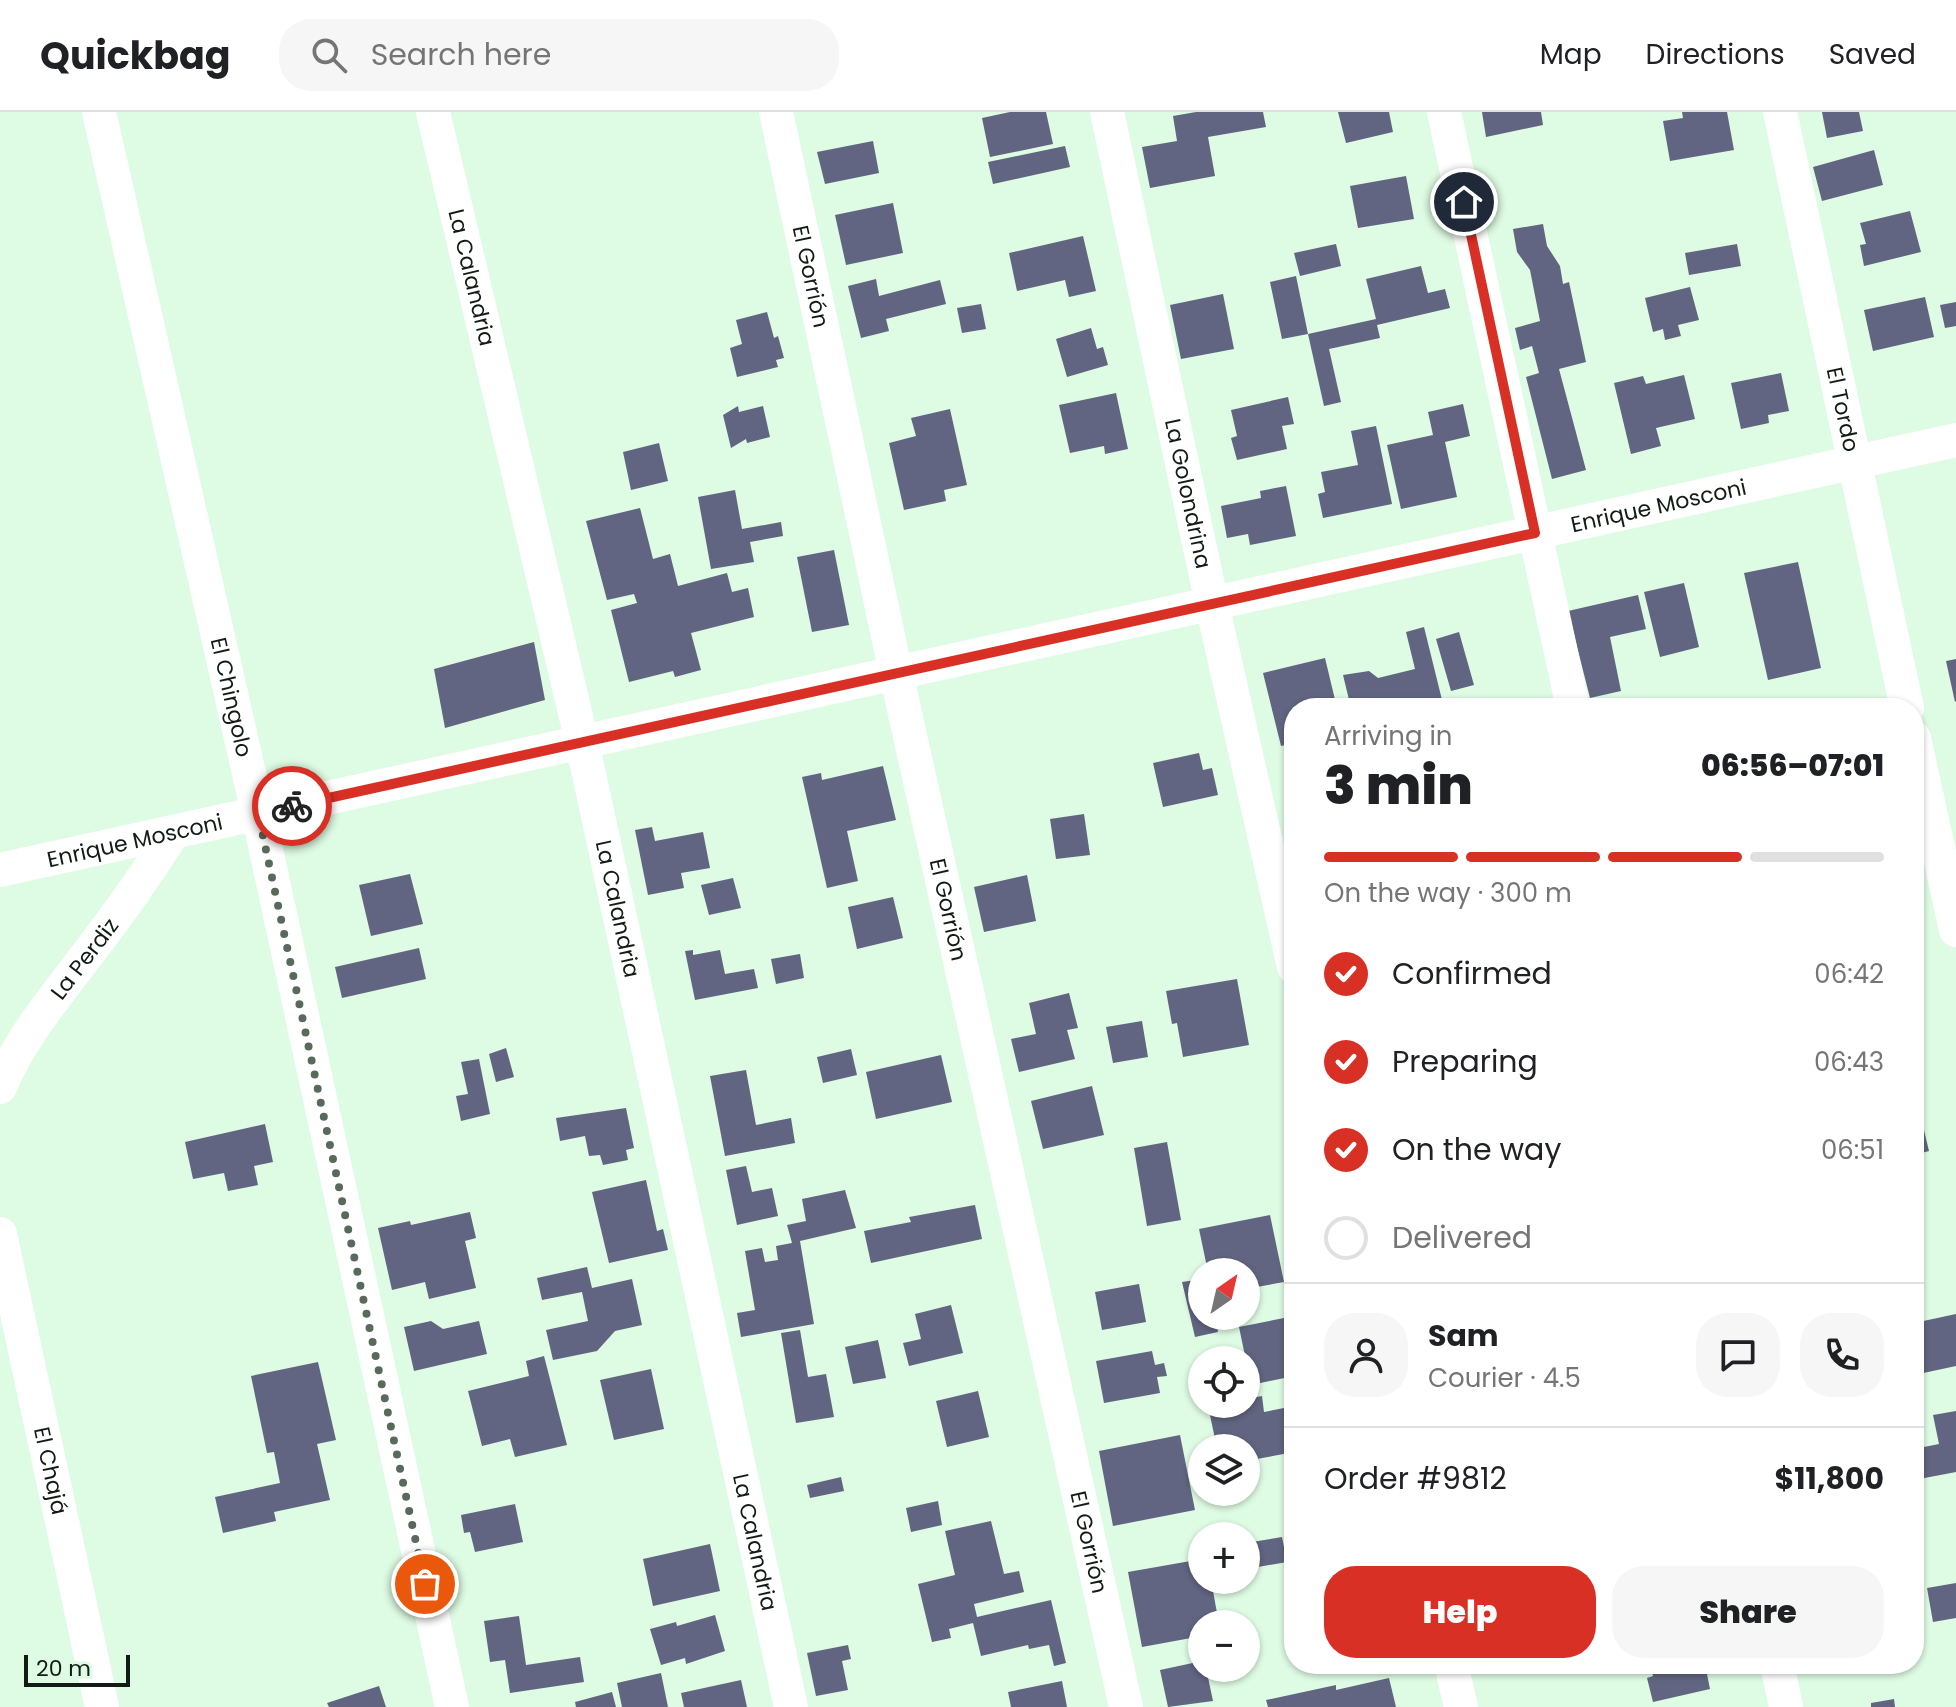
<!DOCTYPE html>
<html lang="en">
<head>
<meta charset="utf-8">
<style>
  :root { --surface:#fff; --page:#f6f6f6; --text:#202124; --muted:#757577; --line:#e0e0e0; --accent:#d93025 }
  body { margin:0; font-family:Poppins,sans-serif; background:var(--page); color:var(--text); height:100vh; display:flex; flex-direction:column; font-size:30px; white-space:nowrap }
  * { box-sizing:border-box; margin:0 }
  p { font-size:26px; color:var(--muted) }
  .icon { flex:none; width:44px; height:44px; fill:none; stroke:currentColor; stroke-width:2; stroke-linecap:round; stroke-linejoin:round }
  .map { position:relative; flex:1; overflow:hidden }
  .details { position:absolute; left:1284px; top:586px; width:640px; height:976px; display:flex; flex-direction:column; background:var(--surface); border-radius:32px; box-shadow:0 2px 6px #0004 }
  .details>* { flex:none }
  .needle { width:52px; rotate:34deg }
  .buttons { position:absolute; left:1188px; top:1146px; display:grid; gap:16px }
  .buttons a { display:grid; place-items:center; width:72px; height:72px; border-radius:50%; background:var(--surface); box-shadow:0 2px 6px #0004; font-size:40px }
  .scale { position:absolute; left:24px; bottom:20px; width:106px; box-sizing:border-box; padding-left:8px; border:4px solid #121c14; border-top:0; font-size:22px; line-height:28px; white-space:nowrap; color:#121c14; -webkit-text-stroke:6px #defbe3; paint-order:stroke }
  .pin { position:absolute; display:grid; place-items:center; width:68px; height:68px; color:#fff; margin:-34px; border:4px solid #fff; border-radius:50%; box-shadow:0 2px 8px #0007 }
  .courier { position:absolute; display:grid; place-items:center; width:80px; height:80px; margin:-40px; border:6px solid #d93025; border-radius:50%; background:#fff; color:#222; box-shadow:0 2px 10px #0007 }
  .head em { font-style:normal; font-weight:800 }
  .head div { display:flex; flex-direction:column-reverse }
  .head { display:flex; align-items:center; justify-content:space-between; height:136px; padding:0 40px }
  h1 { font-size:52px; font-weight:800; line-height:60px }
  .bar { display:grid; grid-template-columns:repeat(4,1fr); gap:12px 8px; align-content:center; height:96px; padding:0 40px }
  .bar i { height:10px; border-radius:6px; background:var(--line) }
  .bar .selected { background:var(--accent) }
  .bar p { grid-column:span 4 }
  .line { display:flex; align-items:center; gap:20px; padding:0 40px; border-top:2px solid var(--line) }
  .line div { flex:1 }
  .round { display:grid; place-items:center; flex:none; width:84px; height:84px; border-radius:32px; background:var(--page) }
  ol { padding:0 40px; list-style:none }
  li { display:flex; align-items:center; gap:24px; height:88px }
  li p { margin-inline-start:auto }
  li .icon { padding:8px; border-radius:50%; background:var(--accent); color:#fff; stroke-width:4 }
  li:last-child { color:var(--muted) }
  li i { width:44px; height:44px; border:4px solid var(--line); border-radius:50% }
  .action { display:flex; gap:16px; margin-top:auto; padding:16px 40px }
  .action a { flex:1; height:92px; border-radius:32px; background:var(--accent); color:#fff; font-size:32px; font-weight:800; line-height:92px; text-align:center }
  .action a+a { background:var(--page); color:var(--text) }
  header { display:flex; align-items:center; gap:48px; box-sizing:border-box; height:112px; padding:0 40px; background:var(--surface); border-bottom:2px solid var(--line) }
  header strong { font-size:38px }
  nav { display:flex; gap:44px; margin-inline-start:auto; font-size:28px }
  .search { width:560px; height:72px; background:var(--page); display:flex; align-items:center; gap:20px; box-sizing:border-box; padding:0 28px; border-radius:32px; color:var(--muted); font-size:30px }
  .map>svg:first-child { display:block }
</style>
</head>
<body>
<header>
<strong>Quickbag</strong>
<div class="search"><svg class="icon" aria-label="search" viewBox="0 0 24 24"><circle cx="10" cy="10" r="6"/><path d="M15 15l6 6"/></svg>Search here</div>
<nav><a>Map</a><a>Directions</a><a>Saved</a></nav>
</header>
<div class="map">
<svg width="1956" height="1595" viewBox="0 0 1956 1595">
  <rect width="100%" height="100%" fill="#defbe3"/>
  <!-- building -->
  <path fill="#616581" d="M1010 0H1046L1053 32 990 45 982 6Z
    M1196 0H1263L1266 15 1208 25 1215 64 1150 76 1142 35 1177 29 1173 4Z
    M1338 0H1389L1393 20 1346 31Z
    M1482 0H1541L1543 13 1486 25Z
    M1682 0H1727L1734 38 1670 49 1663 9 1683 6Z
    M1822 0H1859L1863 19 1827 26Z
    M873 29 879 61 825 72 817 40Z
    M1065 34 1070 55 993 72 988 50Z
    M1874 38 1883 73 1822 89 1813 55Z
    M1406 64 1414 107 1358 116 1350 74Z
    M893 91 903 141 846 153 835 103Z
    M1910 99 1921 140 1864 154 1860 133 1866 132 1860 111Z
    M1543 112 1547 134 1560 154 1563 172 1569 170 1586 250 1559 257 1586 358 1552 367 1526 265 1539 261 1532 234 1520 238 1515 216 1540 209 1530 158 1517 140 1513 117Z
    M1083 124 1096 179 1069 185 1065 168 1017 179 1009 141Z
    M1336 132 1341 154 1300 164 1294 141Z
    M1737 132 1741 154 1689 163 1685 141Z
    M1421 154 1428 181 1445 177 1450 196 1377 213 1380 226 1329 237 1341 290 1324 294 1308 222 1282 227 1270 170 1296 164 1308 222 1376 207 1366 167Z
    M876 167 879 184 940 168 946 192 886 207 889 219 861 226 848 174Z
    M1690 175 1699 208 1678 213 1681 224 1665 228 1663 217 1653 220 1645 186Z
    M1223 182 1234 237 1181 247 1170 193Z
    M1925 185 1934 225 1873 239 1864 198Z
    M1956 190V214L1945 216 1940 193Z
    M981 192 986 217 962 221 957 196Z
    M767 200 774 226 778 224 784 246 776 248 778 255 737 265 730 236 742 232 736 208Z
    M1091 216 1097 237 1103 235 1108 253 1067 265 1056 227Z
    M1781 261 1789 299 1768 303 1769 311 1741 317 1731 271Z
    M1684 263 1695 307 1656 316 1661 334 1631 342 1614 271 1643 264 1646 272Z
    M1116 281 1128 337 1105 342 1104 334 1070 341 1059 293Z
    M1288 285 1294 312 1282 314 1287 337 1237 348 1231 326 1237 324 1231 298Z
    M1463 292 1470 324 1445 330 1457 385 1401 397 1387 333 1433 323 1428 300Z
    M738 294 739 300 763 294 770 325 747 331 746 327 731 336 723 303Z
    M950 297 967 373 944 378 946 389 904 398 889 331 916 324 911 306Z
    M1376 314 1392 392 1323 406 1318 382 1325 380 1321 360 1358 353 1351 319Z
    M659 331 668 369 631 378 623 340Z
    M1286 374 1296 424 1250 433 1248 422 1227 426 1221 394 1261 386 1260 379Z
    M735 378 742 417 781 410 783 424 750 430 754 450 711 457 698 385Z
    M640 396 653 447 670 442 678 474 727 461 732 480 748 476 754 505 691 521 701 558 675 565 673 559 629 570 611 498 637 491 634 482 607 488 586 409Z
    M834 438 849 513 812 520 797 445Z
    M1798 450 1821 556 1768 568 1744 461Z
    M1684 471 1699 535 1660 545 1644 480Z
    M1638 483 1646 517 1610 525 1621 579 1590 586 1568 499Z
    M1424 515 1444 596H1351L1343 563 1369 559 1378 566 1415 557 1406 520Z
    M1459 520 1474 573 1451 579 1436 527Z
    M534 530 545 588 445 616 434 557Z
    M1325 546 1337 596H1294V631L1281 634 1263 561Z
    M1956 547V589L1955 590 1946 549Z
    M1199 641 1203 658 1212 656 1218 683 1163 695 1153 651Z
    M883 654 896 708 847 719 858 769 827 776 802 665 821 661 822 668Z
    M1084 702 1090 743 1056 747 1050 707Z
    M652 715 655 729 703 720 710 756 681 761 684 776 648 783 635 718Z
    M410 762 423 812 371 824 359 773Z
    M1027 763 1036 809 984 820 974 775Z
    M733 766 741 796 709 803 701 773Z
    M893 785 903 826 857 837 848 795Z
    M419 836 426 867 342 886 335 855Z
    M693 838V843L720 838 725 862 754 857 758 876 695 888 685 839Z
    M800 842 804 866 776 872 771 847Z
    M1237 867 1249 933 1183 945 1177 911 1172 912 1166 879Z
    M1069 881 1078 916 1067 918 1075 947 1019 960 1011 927 1036 922 1029 891Z
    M1142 909 1148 945 1113 951 1106 915Z
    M1914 915 1921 939 1914 941Z
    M506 936 514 965 496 970 489 942Z
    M851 937 857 963 823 971 817 945Z
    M941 943 952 990 876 1007 866 960Z
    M479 947 490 1002 461 1009 456 984 468 982 461 950Z
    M746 958 756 1013 791 1006 795 1031 725 1044 710 964Z
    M1092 974 1104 1023 1043 1037 1031 989Z
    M1914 977 1929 1039 1914 1043Z
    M626 996 634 1036 626 1038 628 1048 603 1053 600 1043 589 1044 585 1024 560 1029 556 1006Z
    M265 1012 273 1050 254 1054 258 1073 228 1079 224 1061 193 1067 185 1030Z
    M1167 1030 1181 1108 1147 1114 1134 1036Z
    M746 1054 752 1080 772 1076 778 1104 737 1113 726 1058Z
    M646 1068 657 1119 663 1117 668 1138 609 1151 592 1080Z
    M845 1078 856 1116 800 1129 814 1212 741 1225 737 1201 755 1198 745 1139 762 1136 765 1150 778 1148 776 1134 792 1131 787 1113 806 1109 802 1087Z
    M975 1093 982 1127 871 1151 864 1119 911 1110 909 1105Z
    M470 1100 476 1126 465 1129 476 1176 429 1187 425 1170 392 1178 378 1116 410 1109 411 1113Z
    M1270 1103 1284 1170 1246 1177V1160H1208L1199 1117Z
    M587 1155 592 1176 632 1167 642 1213 615 1219 597 1239 553 1248 546 1218 588 1209 582 1180 542 1188 537 1166Z
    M1202 1167V1204H1215L1218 1220 1195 1225 1182 1170Z
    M1139 1172 1146 1210 1102 1218 1095 1180Z
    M951 1193 963 1241 909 1254 903 1231 921 1227 915 1202Z
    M1956 1202V1254L1914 1263V1211Z
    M1289 1205 1294 1232V1264L1251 1273 1239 1215Z
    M431 1209 443 1217 479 1209 487 1242 414 1259 404 1215Z
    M800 1218 808 1265 826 1262 834 1305 796 1311 781 1221Z
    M878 1228 886 1266 853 1272 845 1235Z
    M1152 1239 1155 1253 1164 1251 1167 1264 1157 1265 1160 1281 1104 1291 1096 1249Z
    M544 1244 567 1333 515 1345 510 1327 482 1334 468 1279 529 1264 526 1249Z
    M318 1250 336 1328 317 1332 330 1388 274 1400 276 1409 223 1421 215 1385 280 1371 274 1340 267 1341 251 1264Z
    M651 1257 664 1317 614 1328 600 1268Z
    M978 1279 989 1325 947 1335 936 1289Z
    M1262 1284 1264 1300 1294 1294V1332L1288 1333 1289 1341 1246 1349V1336H1217L1208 1294 1246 1292V1287Z
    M1956 1299V1360L1914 1368V1337L1939 1332 1933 1303Z
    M1180 1323 1195 1398 1113 1414 1099 1339Z
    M841 1365 844 1379 810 1386 807 1373Z
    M938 1389 942 1413 911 1420 906 1396Z
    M515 1392 523 1430 475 1440 470 1420 464 1421 461 1403Z
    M991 1409 1004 1462 1019 1459 1024 1480 974 1492 977 1505 1051 1488 1066 1551 1054 1554 1049 1533 1029 1537 1028 1533 981 1544 973 1511 949 1517 951 1526 932 1530 918 1472 955 1463 945 1419Z
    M1282 1425 1286 1445 1294 1443V1480L1287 1450 1246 1457V1431Z
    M710 1432 720 1479 653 1494 643 1447Z
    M1202 1447V1468H1211L1219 1512H1202V1524L1142 1535 1128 1460Z
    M1956 1471V1506L1933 1510 1927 1476Z
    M715 1503 725 1539 686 1552 685 1546 661 1553 650 1517 676 1510 677 1514Z
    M519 1504 526 1553 580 1545 584 1570 510 1581 505 1548 490 1550 484 1509Z
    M848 1533 851 1547 842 1549 848 1578 816 1584 807 1541Z
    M1202 1549V1556H1206L1213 1589 1168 1595 1160 1558Z
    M1650 1552H1724V1553L1706 1557 1710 1577 1653 1590 1647 1566 1653 1564Z
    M1794 1552H1826V1553L1796 1560Z
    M661 1561 668 1595H622L617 1571Z
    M1389 1566 1396 1595H1268L1266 1588 1336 1573V1578Z
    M741 1568 747 1595H684L681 1581Z
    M1062 1569 1067 1595H1011L1008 1580Z
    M379 1574 386 1595H329L327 1591Z
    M612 1580 616 1595H576L575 1590Z
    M1894 1587 1895 1595H1871V1591Z"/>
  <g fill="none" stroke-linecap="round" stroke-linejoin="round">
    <!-- minor -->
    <g stroke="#fff" stroke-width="34">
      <path id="s1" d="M99 0 258 701 452 1595"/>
      <path id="s2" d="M433 0 582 630 791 1595"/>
      <path id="s3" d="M776 0 896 561 1126 1595"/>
      <path id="s4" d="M1107 0 1212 492 1294 855"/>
      <path d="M1444 0 1573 596"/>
      <path id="s5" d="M1780 0 1907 596"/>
      <path d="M1914 626 1956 818"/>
      <path id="s6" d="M0 758 1956 328"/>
      <path id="s7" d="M0 975C18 931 48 894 77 856 111 812 144 768 173 720"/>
      <path id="s8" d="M0 1122 102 1595"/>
      <path d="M1451 1552 1461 1595"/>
      <path d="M1777 1552 1786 1595"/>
    </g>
  </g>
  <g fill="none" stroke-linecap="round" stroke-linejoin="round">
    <!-- done -->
    <path stroke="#596a5c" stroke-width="8" stroke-dasharray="0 14.4" d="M292 694 258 701 425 1472"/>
    <!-- route -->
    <path stroke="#d93025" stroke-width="10" d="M292 694 1535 421 1464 90"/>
  </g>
  <g text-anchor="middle" stroke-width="8" stroke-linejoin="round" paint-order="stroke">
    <!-- street labels -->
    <g font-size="22" fill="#121c14" stroke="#defbe3">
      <text dy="8" stroke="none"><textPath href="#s2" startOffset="170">La Calandria</textPath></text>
      <text dy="8" stroke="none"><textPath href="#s3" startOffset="168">El Gorrión</textPath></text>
      <text dy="8" stroke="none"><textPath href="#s5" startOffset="304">El Tordo</textPath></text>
      <text dy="8" stroke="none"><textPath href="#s4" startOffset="390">La Golondrina</textPath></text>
      <text dy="8" stroke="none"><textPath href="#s6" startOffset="1698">Enrique Mosconi</textPath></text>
      <text dy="8" stroke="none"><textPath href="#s1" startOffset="600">El Chingolo</textPath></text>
      <text dy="8" stroke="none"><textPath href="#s6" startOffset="138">Enrique Mosconi</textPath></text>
      <text dy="8" stroke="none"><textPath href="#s2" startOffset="818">La Calandria</textPath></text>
      <text dy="8" stroke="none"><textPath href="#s3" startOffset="816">El Gorrión</textPath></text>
      <text dy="8" stroke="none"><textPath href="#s7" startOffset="154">La Perdiz</textPath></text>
      <text dy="8" stroke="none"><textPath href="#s8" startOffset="242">El Chajá</textPath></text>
      <text dy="8" stroke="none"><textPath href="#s2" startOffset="1466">La Calandria</textPath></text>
      <text dy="8" stroke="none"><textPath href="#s3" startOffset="1464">El Gorrión</textPath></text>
    </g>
  </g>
</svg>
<div class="buttons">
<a><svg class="needle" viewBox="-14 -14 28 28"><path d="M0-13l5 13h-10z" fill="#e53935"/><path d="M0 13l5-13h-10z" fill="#757577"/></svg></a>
<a><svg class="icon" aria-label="locate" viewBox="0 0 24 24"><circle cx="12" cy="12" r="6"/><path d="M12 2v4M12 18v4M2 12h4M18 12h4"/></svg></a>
<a><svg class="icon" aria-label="layers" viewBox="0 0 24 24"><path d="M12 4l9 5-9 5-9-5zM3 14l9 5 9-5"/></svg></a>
<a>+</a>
<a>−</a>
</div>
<div class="scale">20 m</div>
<div class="pin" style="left:425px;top:1472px;background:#ea580c"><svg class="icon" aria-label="bag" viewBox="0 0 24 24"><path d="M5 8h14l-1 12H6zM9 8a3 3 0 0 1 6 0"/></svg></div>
<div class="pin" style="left:1464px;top:90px;background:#1f2937"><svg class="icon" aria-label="home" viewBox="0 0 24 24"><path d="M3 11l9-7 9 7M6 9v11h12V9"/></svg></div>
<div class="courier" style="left:292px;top:694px"><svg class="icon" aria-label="bike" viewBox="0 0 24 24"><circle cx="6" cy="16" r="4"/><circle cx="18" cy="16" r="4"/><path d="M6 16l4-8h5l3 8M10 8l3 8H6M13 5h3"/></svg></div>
<section class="details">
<div class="head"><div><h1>3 min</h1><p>Arriving in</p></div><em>06:56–07:01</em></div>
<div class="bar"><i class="selected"></i><i class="selected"></i><i class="selected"></i><i></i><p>On the way · 300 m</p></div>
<ol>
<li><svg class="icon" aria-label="check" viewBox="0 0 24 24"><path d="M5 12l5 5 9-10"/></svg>Confirmed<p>06:42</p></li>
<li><svg class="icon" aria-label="check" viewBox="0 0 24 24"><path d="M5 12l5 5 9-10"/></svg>Preparing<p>06:43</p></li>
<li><svg class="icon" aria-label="check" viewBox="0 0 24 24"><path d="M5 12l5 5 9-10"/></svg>On the way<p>06:51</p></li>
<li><i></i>Delivered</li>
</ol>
<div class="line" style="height:144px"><a class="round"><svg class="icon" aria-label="person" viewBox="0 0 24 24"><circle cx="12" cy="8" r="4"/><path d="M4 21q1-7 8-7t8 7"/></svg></a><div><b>Sam</b><p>Courier · 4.5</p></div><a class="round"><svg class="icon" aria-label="chat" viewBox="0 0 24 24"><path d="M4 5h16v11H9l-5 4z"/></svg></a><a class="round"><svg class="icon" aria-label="phone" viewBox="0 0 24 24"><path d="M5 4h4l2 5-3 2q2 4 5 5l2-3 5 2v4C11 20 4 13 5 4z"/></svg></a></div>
<div class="line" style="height:104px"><div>Order #9812</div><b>$11,800</b></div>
<div class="action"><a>Help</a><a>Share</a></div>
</section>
</div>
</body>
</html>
